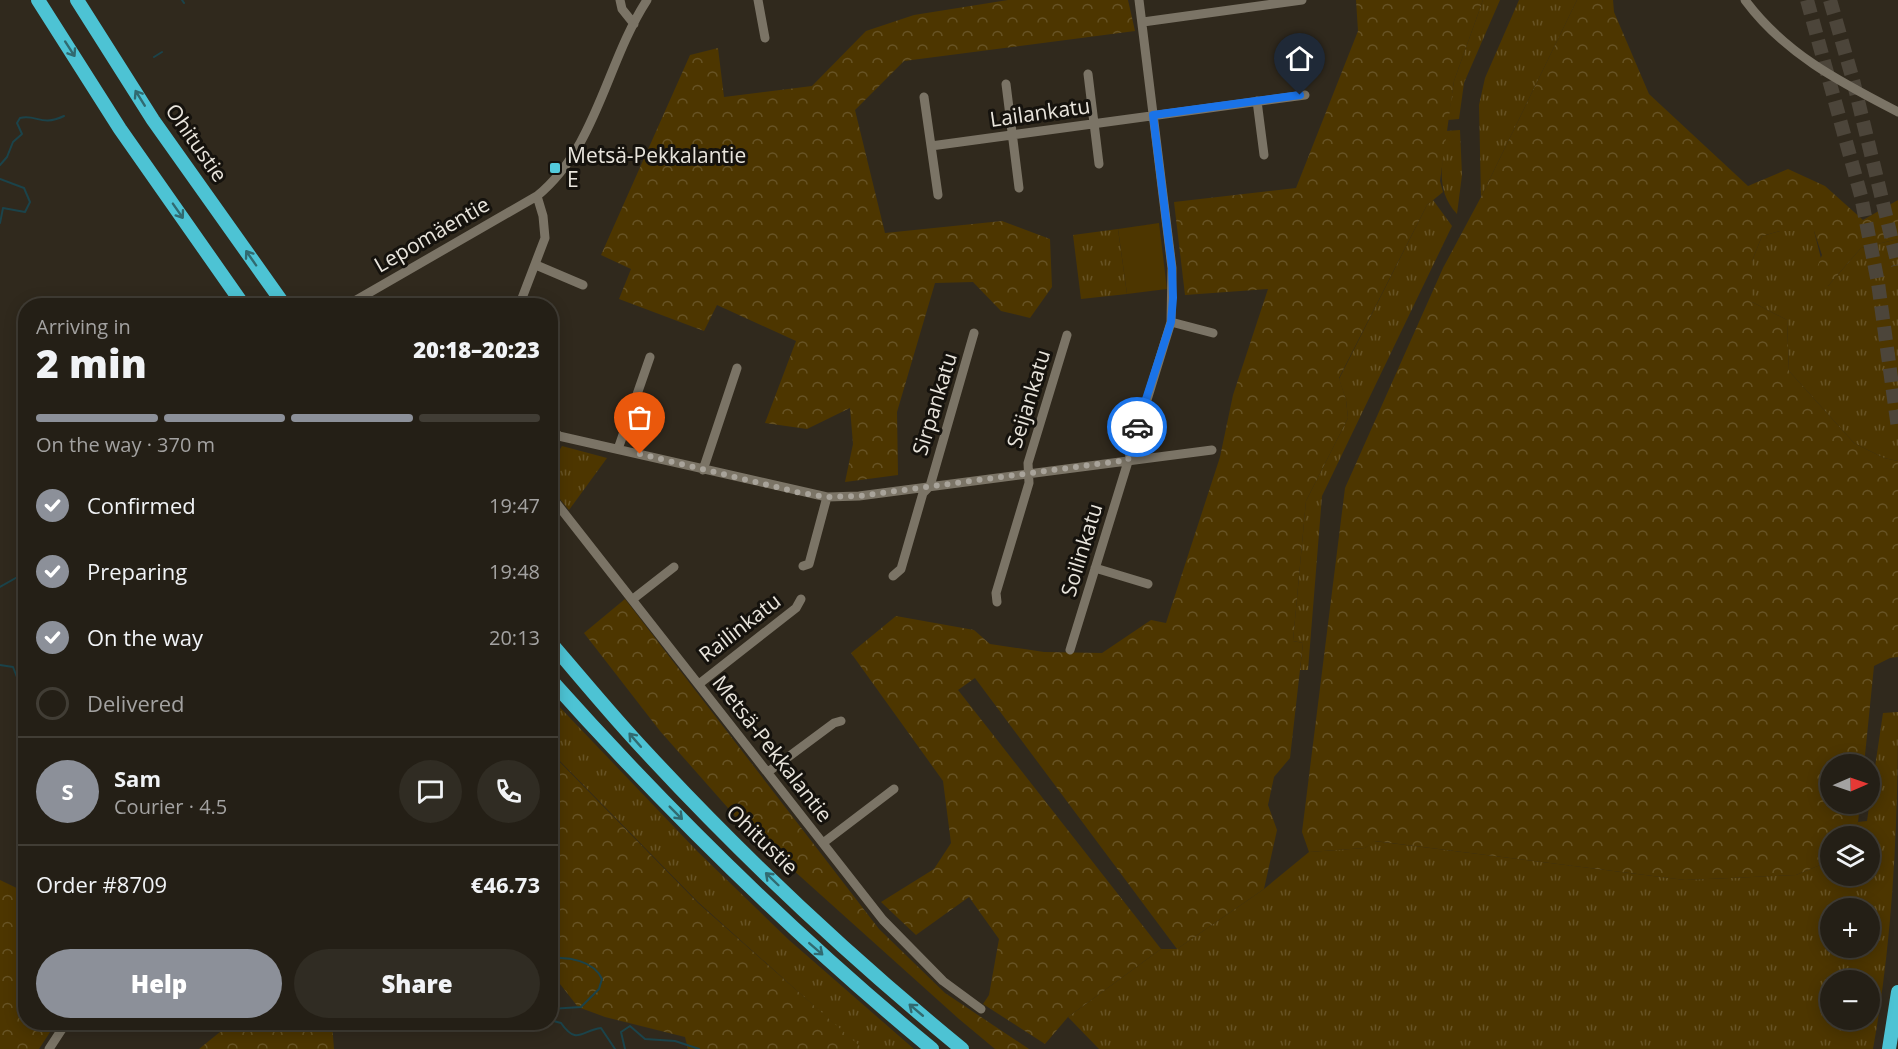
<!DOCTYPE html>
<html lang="en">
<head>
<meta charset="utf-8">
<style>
  :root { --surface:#241f16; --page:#302c23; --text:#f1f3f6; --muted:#a3a2a1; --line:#413d35; --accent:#8c9099 }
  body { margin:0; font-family:"Open Sans",sans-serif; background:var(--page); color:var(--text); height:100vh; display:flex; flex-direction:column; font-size:22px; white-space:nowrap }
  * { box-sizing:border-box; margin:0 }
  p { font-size:20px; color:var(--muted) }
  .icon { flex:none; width:33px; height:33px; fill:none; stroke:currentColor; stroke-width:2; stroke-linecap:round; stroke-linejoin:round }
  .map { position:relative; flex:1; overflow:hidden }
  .drawer { position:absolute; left:18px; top:298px; width:540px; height:732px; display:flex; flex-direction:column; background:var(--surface); border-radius:24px; box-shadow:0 3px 15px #0003,0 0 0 2px var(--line) }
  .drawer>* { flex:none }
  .needle { width:39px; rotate:88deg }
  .buttons { position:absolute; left:1820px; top:754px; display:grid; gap:12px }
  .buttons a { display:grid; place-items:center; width:60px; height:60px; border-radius:50%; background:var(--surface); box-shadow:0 3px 15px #0003,0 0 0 2px var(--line); font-size:30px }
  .pin { position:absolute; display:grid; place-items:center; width:51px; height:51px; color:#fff; margin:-62px -26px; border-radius:50% 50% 50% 0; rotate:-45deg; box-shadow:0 0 6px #0007 }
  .pin .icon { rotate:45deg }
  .courier { position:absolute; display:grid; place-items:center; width:60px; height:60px; margin:-30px; border:4px solid #1a73e8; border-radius:50%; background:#fff; color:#222; box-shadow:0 2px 8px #0007 }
  .summary em { font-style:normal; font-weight:800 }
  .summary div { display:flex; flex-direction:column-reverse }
  .summary { display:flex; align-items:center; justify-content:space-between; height:102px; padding:0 18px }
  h1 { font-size:39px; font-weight:800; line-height:45px }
  .bar { display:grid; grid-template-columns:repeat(4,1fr); gap:9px 6px; align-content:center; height:72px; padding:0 18px }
  .bar i { height:8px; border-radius:4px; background:var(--line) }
  .bar .selected { background:var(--accent) }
  .bar p { grid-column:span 4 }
  .line { display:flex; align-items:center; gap:15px; padding:0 18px; border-top:2px solid var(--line) }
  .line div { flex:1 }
  .round { display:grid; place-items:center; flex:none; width:63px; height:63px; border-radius:32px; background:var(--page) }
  ol { padding:0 18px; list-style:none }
  li { display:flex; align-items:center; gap:18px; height:66px }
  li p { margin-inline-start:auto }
  li .icon { padding:6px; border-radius:50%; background:var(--accent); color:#fff; stroke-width:4 }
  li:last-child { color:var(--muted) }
  li i { width:33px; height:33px; border:3px solid var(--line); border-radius:50% }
  .button { display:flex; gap:12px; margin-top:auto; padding:12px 18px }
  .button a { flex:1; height:69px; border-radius:36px; background:var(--accent); color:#fff; font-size:24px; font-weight:800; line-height:69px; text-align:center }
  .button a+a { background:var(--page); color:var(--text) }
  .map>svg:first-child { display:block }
</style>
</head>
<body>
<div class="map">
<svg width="1898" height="1049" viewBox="0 0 1898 1049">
  <defs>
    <pattern id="grass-tufts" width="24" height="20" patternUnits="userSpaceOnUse" patternTransform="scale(1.5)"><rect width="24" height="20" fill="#4d3600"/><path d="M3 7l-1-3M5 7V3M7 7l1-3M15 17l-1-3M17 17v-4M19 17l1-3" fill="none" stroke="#675325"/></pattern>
    <pattern id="forest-crowns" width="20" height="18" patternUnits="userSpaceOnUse" patternTransform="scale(1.5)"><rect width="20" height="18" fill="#4d3600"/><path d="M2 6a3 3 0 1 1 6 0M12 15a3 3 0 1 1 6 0" fill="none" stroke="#675325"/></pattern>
  </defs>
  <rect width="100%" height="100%" fill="#30291d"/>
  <!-- grass -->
  <path fill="url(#grass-tufts)" fill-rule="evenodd" d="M1483 0H1500L1464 83 1459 119 1448 120 1454 81Z
    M1519 0H1577L1481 197 1479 105 1485 78Z
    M1460 130 1462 175 1457 214C1434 190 1443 161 1446 131Z
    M1433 200 1452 226 1322 496 1308 670H1300L1303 643 1293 641 1306 501 1348 418 1346 400 1339 379 1427 205Z
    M1118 229 1127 294 1081 299 1073 235Z
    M1780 231H1814L1828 286 1861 248 1898 239V461L1884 458 1854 443 1789 371 1787 320 1752 302V261L1762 236Z
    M562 446 607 458 569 510C547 484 543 477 562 446Z
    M550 697 698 852 789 940 914 1049H862L698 902 551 752Z
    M1898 712C1898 825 1893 938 1873 1049H1099L1068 1017 1161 949H1177L1264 889 1309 852 1365 848 1374 841 1685 880 1796 875 1830 861V876H1869V837H1849L1858 822 1867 821 1883 713ZM1830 909H1869V948H1830ZM1830 981H1869V1020H1830Z"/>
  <!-- forest -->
  <path fill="url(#forest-crowns)" d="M1008 0H1128L1135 31 904 61 855 110 885 233 1002 221 1050 239 1052 287 1030 318 1001 311 973 282 935 283 897 412 898 475 845 482 853 444 850 408 807 429 765 423 796 341 717 305 704 331 619 299 631 269 601 255 690 55 718 48 724 97 812 86 866 31 914 15Z
    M1356 0H1483L1454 81 1440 181 1443 192 1427 205 1339 378 1346 400 1348 418 1306 501 1293 641 1303 643 1290 758 1274 777 1268 805 1277 830 1264 889 1177 949 975 678 958 690 1161 949 1068 1017 1045 1044 983 1004 989 995 999 939 969 897 916 935 881 902 934 869 951 843 943 781 851 653 896 616 974 630 990 644 1044 652 1102 653 1151 620 1166 623 1220 457 1233 395 1268 289 1185 295 1174 202 1296 188 1358 31Z
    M1577 0H1613L1614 12 1649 94 1748 186 1788 169 1825 186 1863 220 1898 200V239L1861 248 1828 286 1813 277 1822 255 1814 231H1780L1762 236 1752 261V302L1787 320 1789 371 1854 443 1884 458 1898 461V657L1890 658 1874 666 1864 765H1830V804H1860L1858 822 1849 837H1830V861L1796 875 1685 880 1375 841 1365 848 1309 852 1302 832 1345 488 1443 268 1481 197Z
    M625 599 879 929 945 993 1029 1049H995L959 1019 743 825 660 731 584 633Z
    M550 752 698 903 863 1049H688L685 1037 605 1017 578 1007 560 984 551 983Z
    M0 880 25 892 26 1023H56L39 1049H0Z
    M231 1023H332L334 1049H199Z"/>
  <!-- garden -->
  <path fill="#4d3600" d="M1159 223 1167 289 1127 294 1118 229Z"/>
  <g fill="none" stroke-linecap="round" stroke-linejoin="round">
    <!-- stream -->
    <path stroke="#1b434a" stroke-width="2" d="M182 0 184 3
      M154 57 162 52
      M0 165 7 157 13 142 22 134 17 123 20 118C37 114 41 127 64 116
      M0 179 24 188 30 202 25 212 3 208 0 223
      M0 587 21 575
      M0 665 13 667 26 700
      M550 959C568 956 594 961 602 979L599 989 581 1007 550 1009
      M550 1020 561 1023C577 1046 582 1030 601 1028L615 1049
      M625 1049 621 1032 630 1026 645 1039 675 1041 699 1049"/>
    <!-- highway-tunnel -->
    <path stroke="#4c453a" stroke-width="14" stroke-dasharray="14 7" stroke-linecap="butt" d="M1807 0 1861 196 1878 283 1898 428
      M1830 0 1853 80 1898 265"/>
    <!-- minor -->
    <path stroke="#7b7466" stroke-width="9" d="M620 0 622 9 634 24
      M758 0 765 38
      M1745 0C1785 54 1840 82 1898 112
      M1143 22 1302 0
      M1088 74 1099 164
      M1006 84 1019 188
      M924 97 938 195
      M1257 101 1264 155
      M931 146 1305 95
      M536 265 583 285
      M346 306 537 196C597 147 606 63 647 0
      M519 306 545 238 543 216 537 196
      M1171 322 1213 333
      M550 434 827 497 859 496 1212 450
      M618 449 650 357
      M550 450 558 435
      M703 470 737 368
      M550 495 883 920 943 981 981 1009
      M803 566 809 564 827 497
      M1095 568 1148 584
      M893 576 901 569 923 493 930 486 974 333
      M633 599 674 567
      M997 602 996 593 1029 483 1028 463 1067 335
      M1070 650 1171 322 1172 268 1139 0
      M699 684 796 608 801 599
      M768 772 834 723 841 721
      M823 843 894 789
      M49 1049 66 1023"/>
    <!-- highway -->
    <path stroke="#4dc3d4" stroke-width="14" d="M38 0 120 129 244 306
      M77 0 153 120 285 306
      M550 642C582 679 613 717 646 752 744 858 850 957 962 1049
      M550 679C668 811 795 936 932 1049
      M1889 1049 1898 992"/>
  </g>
  <!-- one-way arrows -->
  <defs><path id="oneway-shaft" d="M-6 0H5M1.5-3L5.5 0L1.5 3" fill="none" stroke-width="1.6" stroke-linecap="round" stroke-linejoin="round" transform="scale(1.5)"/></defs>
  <g stroke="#316a70">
    <use href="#oneway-shaft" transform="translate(70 49) rotate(57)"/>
    <use href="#oneway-shaft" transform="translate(140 98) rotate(-122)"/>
    <use href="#oneway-shaft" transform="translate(178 211) rotate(55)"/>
    <use href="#oneway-shaft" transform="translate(251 258) rotate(-125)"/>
    <use href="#oneway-shaft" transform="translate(635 740) rotate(-131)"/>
    <use href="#oneway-shaft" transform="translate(676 813) rotate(45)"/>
    <use href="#oneway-shaft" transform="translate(772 879) rotate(-136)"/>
    <use href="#oneway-shaft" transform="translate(816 949) rotate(41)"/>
    <use href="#oneway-shaft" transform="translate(916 1010) rotate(-140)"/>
  </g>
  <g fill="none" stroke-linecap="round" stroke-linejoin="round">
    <!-- done -->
    <path stroke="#a8a39a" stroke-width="6" stroke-dasharray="0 10.8" d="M640 454 801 493 827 497 859 496 1128 460 1137 427"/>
    <!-- route -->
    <path stroke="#1a73e8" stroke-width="8" d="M1137 427 1171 322 1173 298 1172 268 1153 115 1300 95"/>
  </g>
  <!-- markers -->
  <rect fill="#53cadc" stroke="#15120d" stroke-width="2" x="549" y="162" width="12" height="12" rx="3"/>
  <g text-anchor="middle" stroke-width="6" stroke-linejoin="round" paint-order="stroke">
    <!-- street labels -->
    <g font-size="21" fill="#e9e5dd" stroke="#15120d">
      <text transform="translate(1040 113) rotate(-8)" y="7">Lailankatu</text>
      <text transform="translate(196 143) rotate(55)" y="7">Ohitustie</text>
      <text transform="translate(432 235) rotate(-30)" y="7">Lepomäentie</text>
      <text transform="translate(1029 399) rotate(-73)" y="7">Seijankatu</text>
      <text transform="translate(935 404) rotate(-73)" y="7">Sirpankatu</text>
      <text transform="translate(1082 550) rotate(-73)" y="7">Soilinkatu</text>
      <text transform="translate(740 628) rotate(-38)" y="7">Railinkatu</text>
      <text transform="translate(772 749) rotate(52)" y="7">Metsä-Pekkalantie</text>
      <text transform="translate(762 840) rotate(44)" y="7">Ohitustie</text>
    </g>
    <!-- poi labels -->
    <g font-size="21" fill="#e9e5dd" stroke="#15120d" text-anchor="start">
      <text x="567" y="163">Metsä-Pekkalantie<tspan x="567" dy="24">E</tspan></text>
    </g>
  </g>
</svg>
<div class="buttons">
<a><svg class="needle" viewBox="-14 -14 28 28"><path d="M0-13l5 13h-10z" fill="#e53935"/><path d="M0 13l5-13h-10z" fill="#a3a2a1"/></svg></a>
<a><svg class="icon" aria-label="layers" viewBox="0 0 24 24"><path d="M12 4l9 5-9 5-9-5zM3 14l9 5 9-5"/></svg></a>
<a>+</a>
<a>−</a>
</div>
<div class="pin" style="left:640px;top:454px;background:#ea580c"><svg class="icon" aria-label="bag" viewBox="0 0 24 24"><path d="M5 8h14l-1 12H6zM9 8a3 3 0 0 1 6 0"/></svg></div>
<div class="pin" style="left:1300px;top:95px;background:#1f2937"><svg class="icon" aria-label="home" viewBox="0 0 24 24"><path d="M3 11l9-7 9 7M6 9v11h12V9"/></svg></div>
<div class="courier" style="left:1137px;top:427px"><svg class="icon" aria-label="car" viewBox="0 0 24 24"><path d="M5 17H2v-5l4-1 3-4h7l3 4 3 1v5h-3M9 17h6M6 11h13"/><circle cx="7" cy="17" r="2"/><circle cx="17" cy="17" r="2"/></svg></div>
<section class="drawer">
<div class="summary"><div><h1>2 min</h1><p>Arriving in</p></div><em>20:18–20:23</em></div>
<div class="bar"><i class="selected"></i><i class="selected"></i><i class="selected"></i><i></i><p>On the way · 370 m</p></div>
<ol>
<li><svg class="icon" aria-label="check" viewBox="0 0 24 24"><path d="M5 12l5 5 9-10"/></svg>Confirmed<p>19:47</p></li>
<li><svg class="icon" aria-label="check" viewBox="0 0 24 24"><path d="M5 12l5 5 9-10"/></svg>Preparing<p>19:48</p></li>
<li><svg class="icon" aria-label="check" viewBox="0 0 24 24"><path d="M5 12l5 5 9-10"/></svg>On the way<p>20:13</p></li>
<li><i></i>Delivered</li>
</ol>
<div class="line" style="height:108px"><b class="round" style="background:var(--accent);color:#fff">S</b><div><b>Sam</b><p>Courier · 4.5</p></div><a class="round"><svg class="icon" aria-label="chat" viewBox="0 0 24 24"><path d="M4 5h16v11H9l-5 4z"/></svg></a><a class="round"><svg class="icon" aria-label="phone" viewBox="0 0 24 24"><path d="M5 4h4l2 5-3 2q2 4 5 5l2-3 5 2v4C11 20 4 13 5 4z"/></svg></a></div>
<div class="line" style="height:78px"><div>Order #8709</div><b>€46.73</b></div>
<div class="button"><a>Help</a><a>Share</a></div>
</section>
</div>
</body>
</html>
